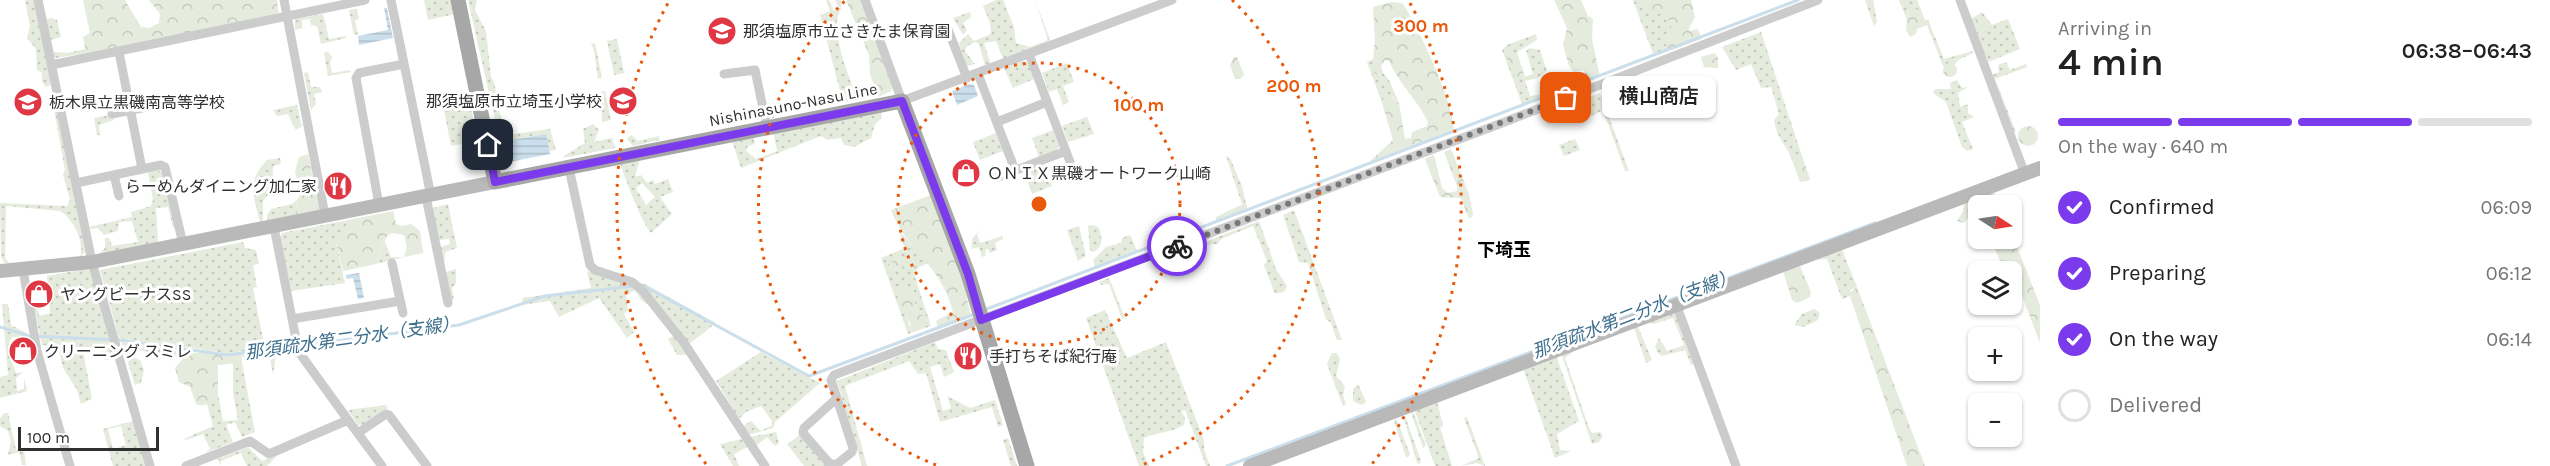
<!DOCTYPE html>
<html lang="en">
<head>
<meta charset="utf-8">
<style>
  :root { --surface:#fff; --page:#f6f6f6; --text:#222; --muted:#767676; --line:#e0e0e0; --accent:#7c3aed }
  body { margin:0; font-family:Karla,"Noto Sans JP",sans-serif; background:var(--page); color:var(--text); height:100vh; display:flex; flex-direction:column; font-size:22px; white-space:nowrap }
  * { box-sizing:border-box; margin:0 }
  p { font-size:20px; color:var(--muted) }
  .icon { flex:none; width:33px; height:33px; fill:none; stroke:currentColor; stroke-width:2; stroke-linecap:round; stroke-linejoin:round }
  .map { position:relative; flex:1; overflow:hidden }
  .drawer { display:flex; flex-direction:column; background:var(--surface); width:510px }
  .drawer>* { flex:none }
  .needle { width:39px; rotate:102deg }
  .controls { position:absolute; left:1968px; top:195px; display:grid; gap:12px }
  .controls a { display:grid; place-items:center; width:54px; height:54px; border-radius:9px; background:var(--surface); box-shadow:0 2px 4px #0004; font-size:30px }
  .scale { position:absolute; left:18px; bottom:15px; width:141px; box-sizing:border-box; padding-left:6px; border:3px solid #2f2f2f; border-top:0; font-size:16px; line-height:21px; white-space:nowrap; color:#2f2f2f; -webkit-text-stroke:4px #fff; paint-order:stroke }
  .pin { position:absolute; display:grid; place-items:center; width:51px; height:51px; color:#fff; margin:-26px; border-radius:12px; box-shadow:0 3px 9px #0006 }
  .courier { position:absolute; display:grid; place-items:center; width:60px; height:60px; margin:-30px; border:4px solid #7c3aed; border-radius:50%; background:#fff; color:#222; box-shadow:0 2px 8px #0007 }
  .bubble { position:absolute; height:42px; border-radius:9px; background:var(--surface); box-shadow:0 2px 4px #0004; font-size:20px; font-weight:600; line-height:42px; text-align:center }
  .head em { font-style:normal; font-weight:600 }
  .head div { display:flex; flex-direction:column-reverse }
  .head { display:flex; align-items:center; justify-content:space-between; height:102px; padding:0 18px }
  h1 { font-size:39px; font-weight:600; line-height:45px }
  .bar { display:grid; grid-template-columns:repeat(4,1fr); gap:9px 6px; align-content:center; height:72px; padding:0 18px }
  .bar i { height:8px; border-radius:4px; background:var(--line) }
  .bar .on { background:var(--accent) }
  .bar p { grid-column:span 4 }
  ol { padding:0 18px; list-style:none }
  li { display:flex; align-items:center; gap:18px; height:66px }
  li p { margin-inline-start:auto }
  li .icon { padding:6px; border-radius:50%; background:var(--accent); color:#fff; stroke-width:4 }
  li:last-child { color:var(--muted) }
  li i { width:33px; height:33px; border:3px solid var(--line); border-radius:50% }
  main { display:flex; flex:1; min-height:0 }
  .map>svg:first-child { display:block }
</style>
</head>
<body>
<main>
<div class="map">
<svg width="2040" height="466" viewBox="0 0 2040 466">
  <defs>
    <pattern id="green-dots" width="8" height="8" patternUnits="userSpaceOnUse" patternTransform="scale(1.5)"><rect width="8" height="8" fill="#e5ebdd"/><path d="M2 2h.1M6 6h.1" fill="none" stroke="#c5cabe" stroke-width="1.8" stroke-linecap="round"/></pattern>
    <pattern id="forest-crowns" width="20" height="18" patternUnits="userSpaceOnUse" patternTransform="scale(1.5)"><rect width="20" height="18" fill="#e5ebdd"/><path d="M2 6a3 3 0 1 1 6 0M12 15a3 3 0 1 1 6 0" fill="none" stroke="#c5cabe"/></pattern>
    <pattern id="water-rules" width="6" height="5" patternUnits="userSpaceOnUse" patternTransform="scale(1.5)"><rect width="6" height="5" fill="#cadeeb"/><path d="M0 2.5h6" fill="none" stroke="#aebfca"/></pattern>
  </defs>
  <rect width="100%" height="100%" fill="#fff"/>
  <!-- green -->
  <path fill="url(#green-dots)" fill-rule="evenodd" d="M25 0H34L51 85 46 87 42 82V73L37 70 36 49 27 38 30 26Z
    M424 0H452L455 14 428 20Z
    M468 0H477L475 10 486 31 491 77 494 82 504 135V159Z
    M826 0H829L834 11 839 8 835 0H841C843 10 837 14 837 23 837 49 848 74 857 98L854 101 843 102 820 15 830 11Z
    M996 0H1003L1014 27 1016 43 1030 47 1048 40 1035 0 1051 42 1004 61 996 41 984 43 991 65 974 70 985 65 979 44 975 42 967 46 965 51 975 64 967 66 959 43 968 34 974 41 991 34 990 23 983 6Z
    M1633 0H1662L1679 45 1653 54Z
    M1865 0H1873L1877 22 1874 26Z
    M1899 0H1917L1921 10 1908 11 1907 20Z
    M357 9 359 19 355 20 358 35H354L349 10Z
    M970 12 971 17 963 23 967 30 963 35 953 18Z
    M1982 12 1992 25 2008 19 2020 49 1988 62 1971 19Z
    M323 14 329 39 346 36V38L321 44 317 26 311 25 310 19 302 20V28L295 30V19Z
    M51 18 57 20 61 37 51 40 54 52 67 53 85 49 86 53 56 58 52 56 44 20Z
    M1925 20H1928L1944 59 1973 51V53L1958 60 1955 64 1943 66Z
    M1761 32 1803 159 1792 160C1786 143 1778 142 1774 120L1779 114 1771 87 1761 88 1751 64 1736 70 1722 47Z
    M1536 34 1537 40 1517 52 1525 77 1533 74 1526 51 1530 48 1540 50 1547 71 1538 78 1525 81 1530 96 1550 93 1522 104 1502 50 1507 45Z
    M617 39 624 73 614 75 607 41Z
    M595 43 602 78 598 79 594 50 591 44Z
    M328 52 332 57 330 63 332 73 350 70 351 72 328 76 324 53Z
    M1373 59 1377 75 1383 73 1389 80 1399 103 1394 97 1384 98 1382 103 1367 62Z
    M1021 61 1028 63 1034 79 1013 88 1004 68Z
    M2006 62 2010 70 2026 64 2027 67 1995 79 2016 132 2014 133 1992 75 1999 72 1998 65Z
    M1067 63 1074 82 1063 86 1069 102 1063 105 1057 89 1049 92 1042 73Z
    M308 72 311 87H320L322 92 314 94 316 104 311 110 304 73Z
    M1957 80 1962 88 1968 87 1958 93 1960 107 1968 104V113L1974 117 1962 122 1973 149 1967 151 1962 147 1946 102 1933 93 1935 89H1951L1950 83Z
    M627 88 632 112 621 114 615 90Z
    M605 91 611 120 602 122 601 92Z
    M1600 93 1629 171H1625L1603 110 1594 115 1595 109 1590 102 1574 105 1578 121 1572 104Z
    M54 94 85 252 80 257C85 242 73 218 60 211L6 206 5 258 9 263H5L1 257 0 203 67 206 70 200 63 175 65 170 53 104 48 99V95Z
    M470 104 478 141 451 146 444 110Z
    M297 105 302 127 295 129 288 114 277 116 273 110Z
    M881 112 882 118 875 124 871 138 854 147 844 145 841 138 827 140 821 136 741 168 732 141 753 136 755 144 748 146 746 151 756 159 777 151 773 132Z
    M109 115 114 120 99 125 100 135H97L94 118Z
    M1087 117 1094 134 1068 142 1062 126Z
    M593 124 599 130 594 142 612 138 615 148 563 158 565 155 585 143 583 129Z
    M550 129 556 150 549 151 545 134 505 141 514 134Z
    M1053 130 1059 146 1056 151 1039 157 1032 138Z
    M996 133 1003 151 980 160 973 142Z
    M631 135 638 141 659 136 660 140 633 146 627 139Z
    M1575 139 1580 150 1564 156 1559 145Z
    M1226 156 1230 158 1242 186 1246 204H1242Z
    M280 158 281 164 273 166 272 190 263 201V222L260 223C254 196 246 182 267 160Z
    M640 158 635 177 641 175 647 183 653 180 655 184 668 179 673 192 660 197 672 214 651 233C642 223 624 176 620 163ZM642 183 655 197 646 205 636 188Z
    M1044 164 1052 186 1032 194 1024 172Z
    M157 170 164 173 176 227 173 228 168 207 156 208 158 242 98 255 105 248V238H109L112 246 138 242 132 221 119 222 118 231 104 235 98 228 90 229 89 227 132 217 131 212 151 206 153 200 148 173Z
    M296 201 298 216 268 222 267 215 271 209 292 204Z
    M448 204 457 248 445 252 444 267 440 247 450 244 449 239 438 240 432 211 433 208Z
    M1294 210 1342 340H1337L1331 323 1326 319 1308 263 1299 262 1283 215Z
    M348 220 344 236 336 243 345 283 291 291 280 238 282 233Z
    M1259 221 1276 269 1287 286 1284 292 1275 294 1264 265 1267 261 1253 226 1221 239 1218 244 1206 245 1205 243 1212 239Z
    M1093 225 1099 228C1102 237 1104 248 1093 252L1090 251 1088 226Z
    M1079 226 1086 256 1078 261 1067 230Z
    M899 231 929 263 919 267 914 274 931 326 908 334 881 258 905 248ZM913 256 910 268 904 266 891 270 887 265 892 261ZM913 287 916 312 920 316 910 327 906 315Z
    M981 231 977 234 980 243 1003 236V239L995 243 997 250 990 253 988 249H986L985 256 982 257 979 247 972 249C970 240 974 234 981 231Z
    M1130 235 1137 251 1095 267 1093 260 1106 247 1121 243 1122 238Z
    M243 242 245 248 256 250 259 264 253 265 257 287 253 288 265 349 226 353 119 338 100 270Z
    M385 242 391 257H404L376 264Z
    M1841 247 1857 287 1850 290V296L1842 299 1827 259 1810 260Z
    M85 269 91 271 117 358 105 360 98 346 83 351 92 399 81 404 77 390 63 368 58 346 42 345 32 300 35 299 39 316 50 313 47 276Z
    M456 269V283L452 288 454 300H451L446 272Z
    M587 271 645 284 716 323 688 345 661 313 641 300 635 290 626 295 628 310 624 314 634 332 627 338 599 298 559 317 550 301 521 305 523 298 591 288Z
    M1109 278 1125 318 1136 315 1122 319 1109 284 1101 285 1099 282Z
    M2 304H8L11 325 28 334 27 337H13C1 350 13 360 16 373L23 372 16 378 17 391 24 389V378L27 391 0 398V377L8 375Z
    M1814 309 1820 313 1818 320 1804 327 1794 325 1802 314Z
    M1105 310 1127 358 1166 342 1204 440V449L1210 466H1206L1185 410 1181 411 1185 418 1184 425C1170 433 1158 432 1144 438L1143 452 1149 466H1139L1086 318Z
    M1675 313 1695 364 1691 365 1685 350 1662 356 1658 353 1655 347 1659 338 1667 351 1684 345 1673 318 1653 324 1648 323Z
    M1638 327 1652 360 1646 363 1634 328Z
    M673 336 687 355H677L668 339Z
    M121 342 188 353 183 357 123 348Z
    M935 342 938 349 946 350 954 372 944 377 940 364 930 367 943 411 951 408 947 396 970 408 995 400 1003 425 998 427 992 407 940 422 926 373 918 374 909 361 845 386 867 466H862L837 381Z
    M293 349V351C269 355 278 354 273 374L269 354 242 357 241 354Z
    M1574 351 1565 358 1589 428 1592 433 1600 432 1603 436 1599 442 1592 444 1561 353Z
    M761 352 820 383 775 422 773 428 748 435 743 426 751 421 761 431 772 425V421L761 406 746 412 739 419 716 381Z
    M1332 353H1337L1340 359 1336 376 1345 386 1343 395 1346 404 1343 406 1327 364Z
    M1556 355 1579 421 1557 434 1560 450 1571 451 1555 458 1523 368Z
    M130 356 140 360 144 370 141 383 135 385 126 357Z
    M233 362 242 363 255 432 242 437 235 422 226 425 233 442 205 453 210 449 203 434 186 440 184 439 213 426 207 404 218 394 223 421 238 420 233 393Z
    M1358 384 1366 402 1362 405 1353 401V389Z
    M1437 401 1443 426 1440 428 1452 466H1435L1414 409Z
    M386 405 388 408 364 425H358L348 410Z
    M1411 412 1414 413 1426 446 1423 448Z
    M4 413H8L16 450 27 448 24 451 26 465H22L19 452 8 455 11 442 8 431 0 426V419Z
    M1403 416H1405L1421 461 1420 464 1417 463Z
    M1467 417 1485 466 1477 463 1461 466 1479 458 1464 418Z
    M1396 418 1410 454 1408 457H1406L1394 421Z
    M133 421 146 466H113L103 429ZM121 426 126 445 113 449 108 429Z
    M776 432 779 443 775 446 767 437 756 446 750 437Z
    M800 435 826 466H804L787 444Z
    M1008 438 1017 466H1011L1003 440Z
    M742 439 747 447 734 454 739 466H733L720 444Z
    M248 447 262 461 277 456 267 466H247L241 453 221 461V466L218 459Z"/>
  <!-- forest -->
  <path fill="url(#forest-crowns)" d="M83 0H125L141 27 149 28 159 23 160 14 149 0H277L279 15 86 53 83 37 90 33Z
    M846 0H863L893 85 891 91 878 97 870 74 869 55Z
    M1554 0H1581L1588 16 1593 19 1592 39 1600 77 1592 80 1587 78 1584 70 1574 72 1569 66 1563 45 1567 28Z
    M1636 0H1691L1695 17 1689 28 1690 31 1697 29 1700 33 1701 39 1672 50 1667 49 1665 42 1671 27 1665 10H1652Z
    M1391 2 1402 3C1415 18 1458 113 1453 130L1369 162 1393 140 1382 103 1384 98 1389 94 1399 103 1405 139 1411 138 1412 132 1427 126 1428 122C1417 99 1399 84 1389 61L1385 60 1381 66 1383 73 1377 75 1372 70 1375 40 1373 7Z
    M1913 9 1921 10 1927 25 1917 29 1916 34 1910 37 1906 30 1908 12Z
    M1973 25a8 8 0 1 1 16 0a8 8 0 1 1-16 0Z
    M1511 52 1518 58 1525 77 1517 81 1507 58Z
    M1714 53 1718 57V68L1704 67 1701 57Z
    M1234 57H1237L1244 75 1240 79H1235L1230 65Z
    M1943 70a7 7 0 1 1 14 0a7 7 0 1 1-14 0Z
    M1583 101 1590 102 1595 109 1594 115 1582 119 1580 114 1584 109Z
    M2018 136a10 10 0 1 1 20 0a10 10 0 1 1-20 0Z
    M1451 149 1469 194 1473 214 1471 218 1468 217 1461 198 1440 197 1425 159 1433 155 1435 158 1442 188 1448 193 1457 191V186L1444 152Z
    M308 154 319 208 317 212 298 216 296 201 300 196 295 171 299 157Z
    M1796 158 1803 159 1810 179 1808 181 1800 182 1792 160Z
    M1994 192 2000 205 1978 206V216H1970L1964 223 1957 221 1963 211 1964 203Z
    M931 195 963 282 971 316 938 329 936 321 953 312C941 264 907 252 891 210Z
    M1243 204H1246L1248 209 1216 221V217Z
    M393 211 396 224 402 226 411 224 420 231 423 253 404 257 407 247 404 235 392 233 387 236 376 264 343 271 336 242 344 236 348 220Z
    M2012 234 2040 305V343L2017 283 2012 278V272L2004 271 1991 239 2012 238Z
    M913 256 917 260 916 266 910 268 904 266 891 270 887 265 892 261Z
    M1800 266 1811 292 1810 297 1797 303 1792 300 1783 271Z
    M907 286 913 287 916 312 926 317 925 326 913 329 897 298 901 290Z
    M1857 287 1925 466H1907L1849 293Z
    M241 352 242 363 218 365V394C213 402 205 408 196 404L190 387 179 382 175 368 188 353Z"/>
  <!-- water -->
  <path fill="url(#water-rules)" d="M384 8H387L393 38 359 45 358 36 388 30Z
    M970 84 974 85 978 96 957 105 952 91Z
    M546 134 550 154 509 162 505 141Z
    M359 273 364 298 358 299 353 278 346 279V275Z"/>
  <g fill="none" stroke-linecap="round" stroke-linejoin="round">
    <!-- stream -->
    <path stroke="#cadeeb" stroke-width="3" d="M644 286 809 376 975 314
      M984 310 1798 0
      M0 327 29 336 120 340 227 355 459 325 545 296 634 286
      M1227 466 1875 223"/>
    <!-- street -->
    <path stroke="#ccc" stroke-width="9" d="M38 0 92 262 150 466
      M284 0 325 215
      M391 0 431 196
      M865 0 902 101 1172 0
      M1960 0 2025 174
      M947 27 967 78
      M119 52 142 169
      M1029 54 1075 175
      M51 65 365 0
      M724 74 755 70 767 127
      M978 74 1015 170
      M112 114 151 106
      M997 122 1047 102
      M569 168 590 265 595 270 632 282 642 290 684 343 765 466
      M114 175 119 196
      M998 177 1066 151
      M76 183 161 165 165 167 183 244
      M426 197 448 303
      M379 205 356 78 359 73 404 64
      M392 263 403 313
      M23 270 37 351 70 466
      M1676 304 1736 466
      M292 319 400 301
      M837 398 804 428 803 433 830 464H837L852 452 853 448 831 380 834 375 1502 123 1818 0
      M348 420 382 466
      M358 433 386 414 389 415 427 466
      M186 466 250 441 269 454 348 420 301 355 297 344 274 227"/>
    <!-- secondary -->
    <path stroke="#b9b9b9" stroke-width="14" d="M0 271 92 262 495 182
      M1250 466 2040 168"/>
    <!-- primary -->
    <path stroke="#a7a7a7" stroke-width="15" d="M458 0 495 182 902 101 968 274 1027 466"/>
  </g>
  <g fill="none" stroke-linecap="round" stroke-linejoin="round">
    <!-- done -->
    <path stroke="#787878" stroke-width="6" stroke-dasharray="0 10.8" d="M1177 246 1566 98"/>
    <!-- route -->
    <path stroke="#7c3aed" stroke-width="8" d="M488 145 495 182 902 101 968 274 981 320 1177 246"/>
  </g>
  <!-- distance rings -->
  <g fill="none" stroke="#e8590c" stroke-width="3" stroke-dasharray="3 6">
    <circle cx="1039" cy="204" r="141"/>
    <path d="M936 465A281 281 0 0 1 846 0M1232 0A281 281 0 0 1 1142 465"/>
    <path d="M706 464A422 422 0 0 1 668 3M1410 3A422 422 0 0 1 1372 464"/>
  </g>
  <!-- icons -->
  <defs>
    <g id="school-disc" transform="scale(1.5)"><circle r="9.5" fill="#df3744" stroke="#fff"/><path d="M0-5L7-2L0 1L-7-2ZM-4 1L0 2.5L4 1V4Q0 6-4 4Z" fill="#fff"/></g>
    <g id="shop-disc" transform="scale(1.5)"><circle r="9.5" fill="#df3744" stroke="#fff"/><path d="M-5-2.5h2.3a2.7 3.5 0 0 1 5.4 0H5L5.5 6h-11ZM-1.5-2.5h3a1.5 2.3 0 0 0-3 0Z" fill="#fff"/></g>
    <g id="restaurant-disc" transform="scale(1.5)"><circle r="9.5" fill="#df3744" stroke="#fff"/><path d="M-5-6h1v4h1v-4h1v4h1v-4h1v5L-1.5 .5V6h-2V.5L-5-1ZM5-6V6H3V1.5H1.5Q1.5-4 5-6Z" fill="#fff"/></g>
  </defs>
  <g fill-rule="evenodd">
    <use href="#school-disc" x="722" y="31"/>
    <use href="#school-disc" x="623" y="101"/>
    <use href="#school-disc" x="28" y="102"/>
    <use href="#shop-disc" x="966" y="173"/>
    <use href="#restaurant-disc" x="338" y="186"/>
    <use href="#shop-disc" x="39" y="294"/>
    <use href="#shop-disc" x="23" y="351"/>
    <use href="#restaurant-disc" x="968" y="356"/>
  </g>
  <g text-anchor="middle" stroke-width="6" stroke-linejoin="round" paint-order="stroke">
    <!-- poi labels -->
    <g font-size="16" fill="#2f2f2f" stroke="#fff" text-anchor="start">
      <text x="743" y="37">那須塩原市立さきたま保育園</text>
      <text x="602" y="107" text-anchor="end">那須塩原市立埼玉小学校</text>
      <text x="49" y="108">栃木県立黒磯南高等学校</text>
      <text x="987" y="179">ＯＮＩＸ黒磯オートワーク山崎</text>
      <text x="317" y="192" text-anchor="end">らーめんダイニング加仁家</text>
      <text x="60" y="300">ヤングビーナスSS</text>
      <text x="44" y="357">クリーニング スミレ</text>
      <text x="989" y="362">手打ちそば紀行庵</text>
    </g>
    <!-- street labels -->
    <g font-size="16" fill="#2f2f2f" stroke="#fff">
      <text transform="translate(793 104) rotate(-11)" y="6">Nishinasuno-Nasu Line</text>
    </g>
    <!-- neighbourhood labels -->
    <g font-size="18" font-weight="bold" fill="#000" stroke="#fff">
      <text x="1504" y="256">下埼玉</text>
    </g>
    <!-- water labels -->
    <g font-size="18" font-style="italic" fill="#3f708e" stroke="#fff">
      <text transform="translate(1634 314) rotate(-21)" y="6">那須疏水第二分水（支線）</text>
      <text transform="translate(352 338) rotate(-8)" y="6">那須疏水第二分水（支線）</text>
    </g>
  </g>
  <circle cx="1039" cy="204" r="9" fill="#e8590c" stroke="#fff" stroke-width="3"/>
  <g font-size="18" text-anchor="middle" font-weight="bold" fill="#e8590c" stroke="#fff" stroke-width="6" stroke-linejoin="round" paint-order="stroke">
    <text x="1421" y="32">300 m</text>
    <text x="1294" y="92">200 m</text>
    <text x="1139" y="111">100 m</text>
  </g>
</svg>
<div class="controls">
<a><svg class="needle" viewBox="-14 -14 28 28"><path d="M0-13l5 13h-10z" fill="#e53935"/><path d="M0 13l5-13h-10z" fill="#767676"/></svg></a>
<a><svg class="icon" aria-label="layers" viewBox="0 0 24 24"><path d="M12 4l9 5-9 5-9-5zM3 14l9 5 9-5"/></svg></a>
<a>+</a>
<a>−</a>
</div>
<div class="scale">100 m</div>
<div class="pin" style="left:1566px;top:98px;background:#ea580c"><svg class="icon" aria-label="bag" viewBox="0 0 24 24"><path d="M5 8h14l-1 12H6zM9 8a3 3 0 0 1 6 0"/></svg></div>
<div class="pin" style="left:488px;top:145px;background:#1f2937"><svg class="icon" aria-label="home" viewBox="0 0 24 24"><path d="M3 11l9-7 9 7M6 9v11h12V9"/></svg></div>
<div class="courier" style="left:1177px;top:246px"><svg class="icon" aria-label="bike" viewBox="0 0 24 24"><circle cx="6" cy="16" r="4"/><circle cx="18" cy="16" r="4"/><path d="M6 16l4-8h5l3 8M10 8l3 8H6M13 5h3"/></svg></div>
<div class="bubble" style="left:1602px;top:76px;width:114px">横山商店</div>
</div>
<section class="drawer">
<div class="head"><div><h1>4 min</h1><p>Arriving in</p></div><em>06:38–06:43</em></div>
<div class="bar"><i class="on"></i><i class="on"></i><i class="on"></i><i></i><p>On the way · 640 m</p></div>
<ol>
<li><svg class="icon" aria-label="check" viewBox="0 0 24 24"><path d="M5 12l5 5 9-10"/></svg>Confirmed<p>06:09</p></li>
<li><svg class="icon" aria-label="check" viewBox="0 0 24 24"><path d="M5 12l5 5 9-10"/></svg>Preparing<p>06:12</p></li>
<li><svg class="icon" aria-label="check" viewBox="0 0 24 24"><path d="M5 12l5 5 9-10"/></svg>On the way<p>06:14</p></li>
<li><i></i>Delivered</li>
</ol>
</section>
</main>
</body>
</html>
